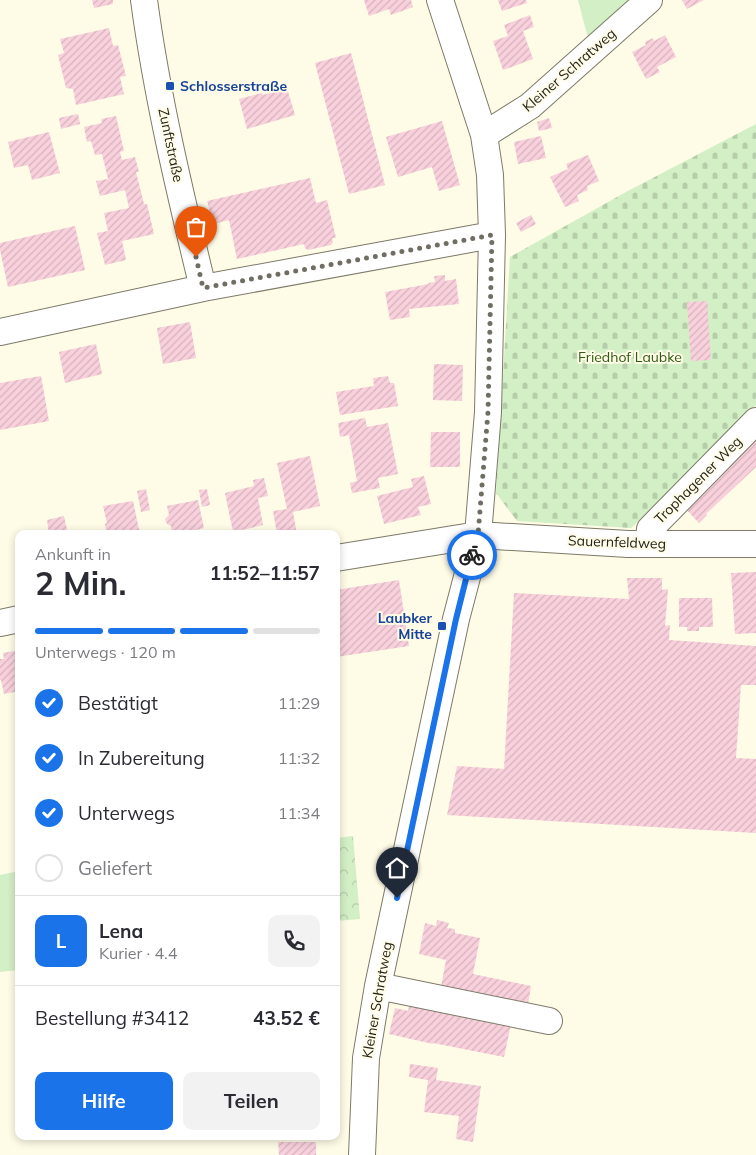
<!DOCTYPE html>
<html lang="de">
<head>
<meta charset="utf-8">
<style>
  :root { --surface:#fff; --page:#f2f2f3; --text:#2b2b33; --muted:#7c7c81; --line:#e1e1e2; --accent:#1a73e8 }
  body { margin:0; font-family:Mulish,sans-serif; background:var(--page); color:var(--text); height:100vh; display:flex; flex-direction:column; font-size:19px; white-space:nowrap }
  * { box-sizing:border-box; margin:0 }
  p { font-size:16px; color:var(--muted) }
  .icon { flex:none; width:28px; height:28px; fill:none; stroke:currentColor; stroke-width:2; stroke-linecap:round; stroke-linejoin:round }
  .map { position:relative; flex:1; overflow:hidden }
  .panel { position:absolute; left:15px; top:530px; width:325px; height:610px; display:flex; flex-direction:column; background:var(--surface); border-radius:10px; box-shadow:0 2px 8px #0003 }
  .panel>* { flex:none }
  .pin { position:absolute; display:grid; place-items:center; width:42px; height:42px; color:#fff; margin:-51px -21px; border-radius:50% 50% 50% 0; rotate:-45deg; box-shadow:0 0 5px #0007 }
  .pin .icon { rotate:45deg }
  .courier { position:absolute; display:grid; place-items:center; width:50px; height:50px; margin:-25px; border:4px solid #1a73e8; border-radius:50%; background:#fff; color:#222; box-shadow:0 1px 6px #0007 }
  .headline em { font-style:normal; font-weight:700 }
  .headline div { display:flex; flex-direction:column-reverse }
  .headline { display:flex; align-items:center; justify-content:space-between; height:85px; padding:0 20px }
  h1 { font-size:32px; font-weight:700; line-height:38px }
  .bar { display:grid; grid-template-columns:repeat(4,1fr); gap:8px 5px; align-content:center; height:60px; padding:0 20px }
  .bar i { height:6px; border-radius:4px; background:var(--line) }
  .bar .on { background:var(--accent) }
  .bar p { grid-column:span 4 }
  .line { display:flex; align-items:center; gap:12px; padding:0 20px; border-top:1px solid var(--line) }
  .line div { flex:1 }
  .round { display:grid; place-items:center; flex:none; width:52px; height:52px; border-radius:10px; background:var(--page) }
  ol { padding:0 20px; list-style:none }
  li { display:flex; align-items:center; gap:15px; height:55px }
  li p { margin-inline-start:auto }
  li .icon { padding:5px; border-radius:50%; background:var(--accent); color:#fff; stroke-width:4 }
  li:last-child { color:var(--muted) }
  li i { width:28px; height:28px; border:2px solid var(--line); border-radius:50% }
  .primary-button { display:flex; gap:10px; margin-top:auto; padding:10px 20px }
  .primary-button a { flex:1; height:58px; border-radius:10px; background:var(--accent); color:#fff; font-size:20px; font-weight:700; line-height:58px; text-align:center }
  .primary-button a+a { background:var(--page); color:var(--text) }
  .map>svg:first-child { display:block }
</style>
</head>
<body>
<div class="map">
<svg width="756" height="1155" viewBox="0 0 756 1155">
  <defs>
    <pattern id="cemetery-stones" width="16" height="16" patternUnits="userSpaceOnUse" patternTransform="scale(1.25)"><rect width="16" height="16" fill="#d3efc5"/><path d="M2 7V4a2 2 0 0 1 4 0v3zM10 15v-3a2 2 0 0 1 4 0v3z" fill="#b5cda9"/></pattern>
    <pattern id="park-crowns" width="20" height="18" patternUnits="userSpaceOnUse" patternTransform="scale(1.25)"><rect width="20" height="18" fill="#d3efc5"/><path d="M2 6a3 3 0 1 1 6 0M12 15a3 3 0 1 1 6 0" fill="none" stroke="#b5cda9"/></pattern>
    <pattern id="building-hatch" width="6" height="6" patternUnits="userSpaceOnUse" patternTransform="scale(1.25)"><rect width="6" height="6" fill="#f9d1dd"/><path d="M-1 1l2-2M0 6l6-6M5 7l2-2" fill="none" stroke="#d5b3bd"/></pattern>
  </defs>
  <rect width="100%" height="100%" fill="#fefbe7"/>
  <!-- grass -->
  <path fill="#d3efc5" d="M578 0H639L590 46Z
    M19 871V970L0 972V875Z"/>
  <!-- cemetery -->
  <path fill="url(#cemetery-stones)" d="M756 124V405L714 453 631 528 517 521 496 493 510 257 626 192Z"/>
  <!-- park -->
  <path fill="url(#park-crowns)" d="M353 836 360 919 336 921V838Z"/>
  <!-- building -->
  <path fill="url(#building-hatch)" d="M92 0H113V4L94 8Z
    M364 0H411L413 7 391 15 389 9 369 16Z
    M498 0H526L527 3 502 11Z
    M682 0H704L687 9Z
    M530 15 534 27 523 31 533 59 503 70 493 41 508 36 504 25Z
    M109 28 113 46 118 45 126 76 120 77 124 94 76 105 73 89 66 88 58 55 64 53 60 39Z
    M665 35 676 57 657 67 660 72 646 79 632 52 646 45 645 42 653 38 654 41Z
    M351 53 385 185 349 194 315 63Z
    M287 88 295 115 247 129 239 99 262 93 263 95Z
    M78 114 80 124 61 129 59 118Z
    M116 116 124 151 120 152 122 160 135 157 139 172H136L144 204H147L154 234 122 241 126 260 105 265 97 233 108 231 104 213 129 208 125 190 100 196 96 181 108 179 102 154 95 155 91 141 87 142 84 127 102 123 101 119Z
    M549 118 552 128 539 131 537 122Z
    M442 121 460 185 439 191 432 167 398 177 386 137Z
    M49 132 60 173 32 180 28 165 14 168 8 142Z
    M541 136 546 158 518 164 514 142Z
    M588 155 599 181 587 186 588 190 577 195 579 201 565 207 550 177 568 169 566 164Z
    M310 178 316 203 327 200 336 238H332L333 242 331 245 308 250 305 248 304 244 237 259 229 220 213 224 207 201Z
    M531 215 536 224 521 232 516 223Z
    M75 226 85 270 8 287 0 250V243Z
    M445 275V281L456 279 459 304 409 309 410 317 390 320 385 292 429 284 428 283 435 282 434 276Z
    M707 301 711 360 691 361 687 302Z
    M190 322 196 358 163 364 157 328Z
    M96 344 102 374 65 383 59 352Z
    M434 364 463 365 462 401 433 400Z
    M41 376 49 421 0 430V383Z
    M388 376 390 383H394L398 406 340 415 336 392 374 386 373 378Z
    M365 418 367 427 388 423 398 474 378 478 380 488 352 493 350 483 357 481 349 435 340 437 338 423Z
    M431 432H460V467H430Z
    M756 440V467L706 514 707 515 699 523 684 507Z
    M310 456 320 506 293 512 297 534H277L273 511 287 509 277 463Z
    M424 476 431 504 418 507 421 515 384 524 377 496 413 487 411 479Z
    M264 478 268 496 258 498 263 525 233 532 225 493 254 486 253 480Z
    M146 489 150 510 141 512 137 491Z
    M207 489 210 505 202 507 199 490Z
    M198 500 204 528 188 532V534H172L171 526 167 524 165 519 169 515 167 506Z
    M133 501 140 534H104L103 531 106 530 105 524 107 523 103 506Z
    M64 516 68 534H49L47 520Z
    M756 572V633L735 634 731 573Z
    M627 578H662V590L668 589 665 626 670 625 669 640 756 646V685H741L736 758 756 759V833L447 815 457 766 504 769 514 593 629 599Z
    M399 580 409 646 336 657V590Z
    M679 598H712L713 627H699V631H687V627H679Z
    M19 650V691L4 694 1 680H0V659H4L3 653Z
    M437 920 449 923 447 928 455 929V933L480 938 473 974 531 986 528 1004 441 987 446 960 419 954 425 923 436 926Z
    M336 995 340 996 338 1033H336Z
    M410 1002 511 1024 504 1057 433 1043V1044L389 1034 395 1008 408 1011Z
    M410 1064 438 1068 436 1080 481 1086 473 1142 456 1139 459 1116 424 1112 428 1080 409 1077Z
    M278 1142H316V1155H279Z"/>
  <g fill="none" stroke-linecap="round" stroke-linejoin="round">
    <!-- minor casing -->
    <g stroke="#7d7a68" stroke-width="28">
      <path id="minor" d="M144 0C157 97 180 193 203 288
        M484 135 530 106 649 0
        M0 332 203 288 492 235
        M649 544 650 529 756 421
        M336 558 478 535 628 544H756
        M0 623 19 619
        M378 986 549 1021
        M362 1155 366 1058 378 986 456 619 478 535 488 412 492 235 490 175 484 135 440 0"/>
    </g>
    <!-- minor -->
    <use href="#minor" stroke="#fff" stroke-width="26"/>
  </g>
  <g fill="none" stroke-linecap="round" stroke-linejoin="round">
    <!-- done -->
    <path stroke="#706e62" stroke-width="5" stroke-dasharray="0 9" d="M196 257 203 288 492 235 488 412 478 535 472 555"/>
    <!-- route -->
    <path stroke="#1a73e8" stroke-width="6" d="M397 898 456 619 472 555"/>
  </g>
  <!-- markers -->
  <g fill="#1a4fb4" stroke="#fefbe7" stroke-width="2">
    <rect x="165" y="81" width="10" height="10" rx="2.5"/>
    <rect x="437" y="621" width="10" height="10" rx="2.5"/>
  </g>
  <g text-anchor="middle" stroke-width="4" stroke-linejoin="round" paint-order="stroke">
    <!-- street labels -->
    <g font-size="14" fill="#23221b" stroke="#fefbe7">
      <text transform="translate(569 70) rotate(-41)" y="5">Kleiner Schratweg</text>
      <text transform="translate(171 145) rotate(78)" y="5">Zunftstraße</text>
      <text transform="translate(698 480) rotate(-45)" y="5">Trophagener Weg</text>
      <text transform="translate(617 542) rotate(2)" y="5">Sauernfeldweg</text>
      <text transform="translate(377 1000) rotate(-80)" y="5">Kleiner Schratweg</text>
    </g>
    <!-- transit labels -->
    <g font-size="14" font-weight="bold" fill="#164399" stroke="#fefbe7" text-anchor="start">
      <text x="180" y="91">Schlosserstraße</text>
      <text x="432" y="623" text-anchor="end">Laubker<tspan x="432" dy="16">Mitte</tspan></text>
    </g>
    <!-- park labels -->
    <g font-size="14" fill="#305a13" stroke="#fefbe7">
      <text x="630" y="362">Friedhof Laubke</text>
    </g>
  </g>
</svg>
<div class="pin" style="left:196px;top:257px;background:#ea580c"><svg class="icon" aria-label="bag" viewBox="0 0 24 24"><path d="M5 8h14l-1 12H6zM9 8a3 3 0 0 1 6 0"/></svg></div>
<div class="pin" style="left:397px;top:898px;background:#1f2937"><svg class="icon" aria-label="home" viewBox="0 0 24 24"><path d="M3 11l9-7 9 7M6 9v11h12V9"/></svg></div>
<div class="courier" style="left:472px;top:555px"><svg class="icon" aria-label="bike" viewBox="0 0 24 24"><circle cx="6" cy="16" r="4"/><circle cx="18" cy="16" r="4"/><path d="M6 16l4-8h5l3 8M10 8l3 8H6M13 5h3"/></svg></div>
<section class="panel">
<div class="headline"><div><h1>2 Min.</h1><p>Ankunft in</p></div><em>11:52–11:57</em></div>
<div class="bar"><i class="on"></i><i class="on"></i><i class="on"></i><i></i><p>Unterwegs · 120 m</p></div>
<ol>
<li><svg class="icon" aria-label="check" viewBox="0 0 24 24"><path d="M5 12l5 5 9-10"/></svg>Bestätigt<p>11:29</p></li>
<li><svg class="icon" aria-label="check" viewBox="0 0 24 24"><path d="M5 12l5 5 9-10"/></svg>In Zubereitung<p>11:32</p></li>
<li><svg class="icon" aria-label="check" viewBox="0 0 24 24"><path d="M5 12l5 5 9-10"/></svg>Unterwegs<p>11:34</p></li>
<li><i></i>Geliefert</li>
</ol>
<div class="line" style="height:90px"><b class="round" style="background:var(--accent);color:#fff">L</b><div><b>Lena</b><p>Kurier · 4.4</p></div><a class="round"><svg class="icon" aria-label="phone" viewBox="0 0 24 24"><path d="M5 4h4l2 5-3 2q2 4 5 5l2-3 5 2v4C11 20 4 13 5 4z"/></svg></a></div>
<div class="line" style="height:65px"><div>Bestellung #3412</div><b>43.52 €</b></div>
<div class="primary-button"><a>Hilfe</a><a>Teilen</a></div>
</section>
</div>
</body>
</html>
